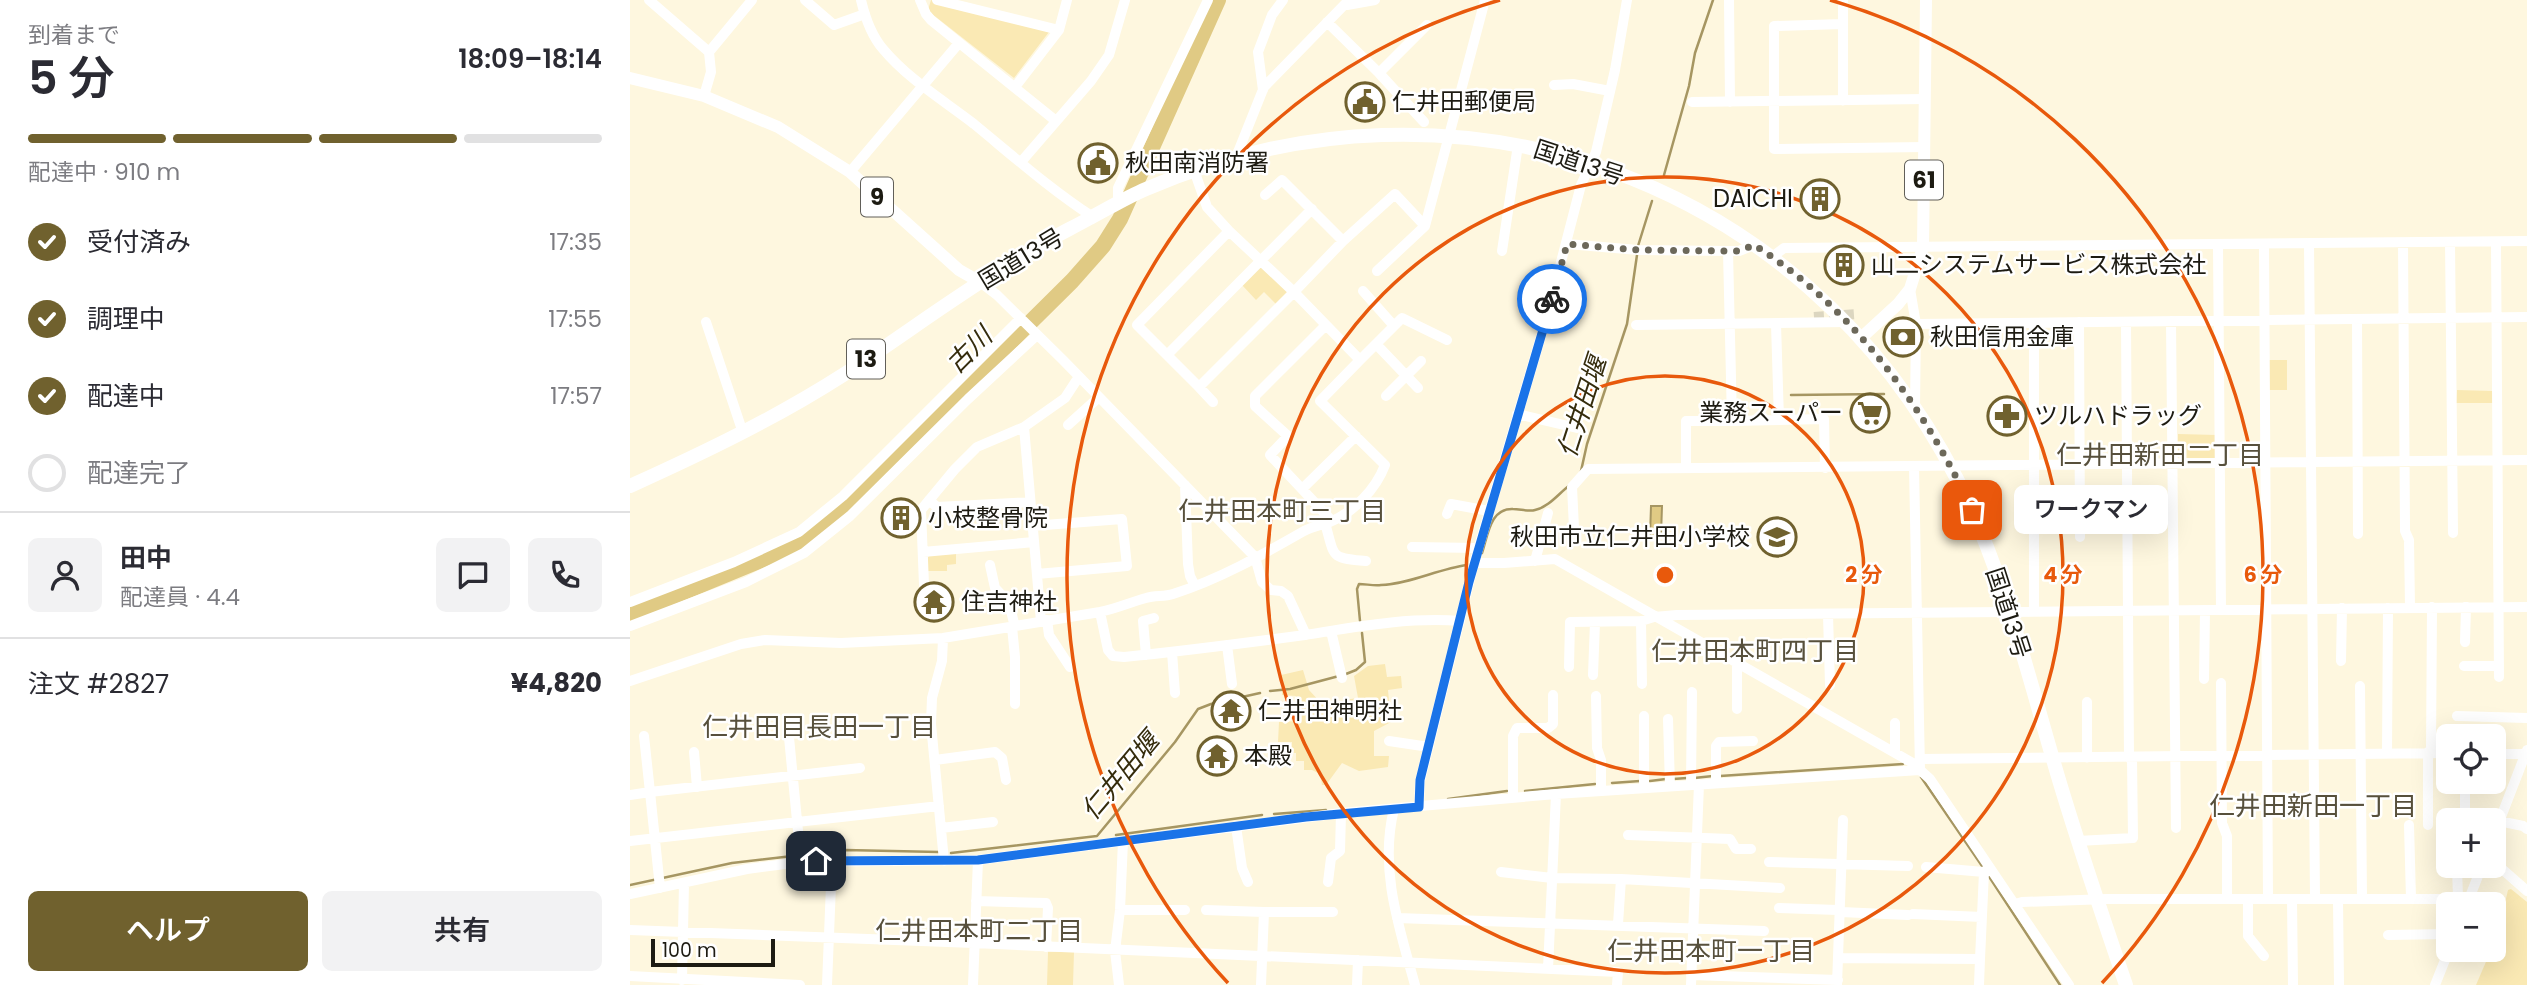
<!DOCTYPE html>
<html lang="ja">
<head>
<meta charset="utf-8">
<style>
  :root { --surface:#fff; --page:#f2f2f3; --text:#2b2b33; --muted:#7c7c81; --line:#e1e1e2; --accent:#70612e }
  body { margin:0; font-family:Poppins,"Noto Sans JP",sans-serif; background:var(--page); color:var(--text); height:100vh; display:flex; flex-direction:column; font-size:26px; white-space:nowrap }
  * { box-sizing:border-box; margin:0 }
  p { font-size:23px; color:var(--muted) }
  .icon { flex:none; width:38px; height:38px; fill:none; stroke:currentColor; stroke-width:2; stroke-linecap:round; stroke-linejoin:round }
  .map { position:relative; flex:1; overflow:hidden }
  .sheet { display:flex; flex-direction:column; background:var(--surface); width:630px }
  .sheet>* { flex:none }
  .tools { position:absolute; left:1806px; top:724px; display:grid; gap:14px }
  .tools a { display:grid; place-items:center; width:70px; height:70px; border-radius:10px; background:var(--surface); box-shadow:0 7px 28px #0002; font-size:35px }
  .scale { position:absolute; left:21px; bottom:18px; width:124px; box-sizing:border-box; padding-left:7px; border:4px solid #1d1b12; border-top:0; font-size:19px; line-height:24px; white-space:nowrap; color:#1d1b12; -webkit-text-stroke:5px #fff; paint-order:stroke }
  .pin { position:absolute; display:grid; place-items:center; width:60px; height:60px; color:#fff; margin:-30px; border-radius:14px; box-shadow:0 4px 10px #0006 }
  .courier { position:absolute; display:grid; place-items:center; width:70px; height:70px; margin:-35px; border:5px solid #1a73e8; border-radius:50%; background:#fff; color:#222; box-shadow:0 2px 9px #0007 }
  .bubble { position:absolute; height:49px; border-radius:10px; background:var(--surface); box-shadow:0 7px 28px #0002; font-size:23px; font-weight:600; line-height:49px; text-align:center }
  .summary em { font-style:normal; font-weight:600 }
  .summary div { display:flex; flex-direction:column-reverse }
  .summary { display:flex; align-items:center; justify-content:space-between; height:119px; padding:0 28px }
  h1 { font-size:46px; font-weight:600; line-height:52px }
  .bar { display:grid; grid-template-columns:repeat(4,1fr); gap:10px 7px; align-content:center; height:84px; padding:0 28px }
  .bar i { height:9px; border-radius:5px; background:var(--line) }
  .bar .current { background:var(--accent) }
  .bar p { grid-column:span 4 }
  .line { display:flex; align-items:center; gap:18px; padding:0 28px; border-top:2px solid var(--line) }
  .line div { flex:1 }
  .round { display:grid; place-items:center; flex:none; width:74px; height:74px; border-radius:10px; background:var(--page) }
  ol { padding:0 28px; list-style:none }
  li { display:flex; align-items:center; gap:21px; height:77px }
  li p { margin-inline-start:auto }
  li .icon { padding:7px; border-radius:50%; background:var(--accent); color:#fff; stroke-width:4 }
  li:last-child { color:var(--muted) }
  li i { width:38px; height:38px; border:4px solid var(--line); border-radius:50% }
  .button { display:flex; gap:14px; margin-top:auto; padding:14px 28px }
  .button a { flex:1; height:80px; border-radius:10px; background:var(--accent); color:#fff; font-size:28px; font-weight:600; line-height:80px; text-align:center }
  .button a+a { background:var(--page); color:var(--text) }
  main { display:flex; flex:1; min-height:0 }
  .map>svg:first-child { display:block }
</style>
</head>
<body>
<main>
<section class="sheet">
<div class="summary"><div><h1>5 分</h1><p>到着まで</p></div><em>18:09–18:14</em></div>
<div class="bar"><i class="current"></i><i class="current"></i><i class="current"></i><i></i><p>配達中 · 910 m</p></div>
<ol>
<li><svg class="icon" aria-label="check" viewBox="0 0 24 24"><path d="M5 12l5 5 9-10"/></svg>受付済み<p>17:35</p></li>
<li><svg class="icon" aria-label="check" viewBox="0 0 24 24"><path d="M5 12l5 5 9-10"/></svg>調理中<p>17:55</p></li>
<li><svg class="icon" aria-label="check" viewBox="0 0 24 24"><path d="M5 12l5 5 9-10"/></svg>配達中<p>17:57</p></li>
<li><i></i>配達完了</li>
</ol>
<div class="line" style="height:126px"><a class="round"><svg class="icon" aria-label="person" viewBox="0 0 24 24"><circle cx="12" cy="8" r="4"/><path d="M4 21q1-7 8-7t8 7"/></svg></a><div><b>田中</b><p>配達員 · 4.4</p></div><a class="round"><svg class="icon" aria-label="chat" viewBox="0 0 24 24"><path d="M4 5h16v11H9l-5 4z"/></svg></a><a class="round"><svg class="icon" aria-label="phone" viewBox="0 0 24 24"><path d="M5 4h4l2 5-3 2q2 4 5 5l2-3 5 2v4C11 20 4 13 5 4z"/></svg></a></div>
<div class="line" style="height:91px"><div>注文 #2827</div><b>¥4,820</b></div>
<div class="button"><a>ヘルプ</a><a>共有</a></div>
</section>
<div class="map">
<svg width="1897" height="985" viewBox="0 0 1897 985">
  <rect width="100%" height="100%" fill="#fef7df"/>
  <!-- green -->
  <path fill="#fae9b4" d="M301 0 419 32 384 78 302 14 298 10Z
    M632 265 658 292 646 304 634 292 626 300 612 285Z
    M1638 360H1657V390H1639Z
    M1827 390 1863 391V403H1826Z
    M1548 434 1587 435V458H1548Z
    M326 553V564L317 565V571H297V559L300 554Z
    M755 664 757 677 771 676 772 688 758 690 761 722 744 731V756H759L758 767 729 771 712 763 696 785H692L690 774 682 770H674V761H666V753H662V742H648L649 722 667 721 666 696 652 695 651 675 673 670 679 690 691 703 728 698 724 676 738 666Z
    M1881 889 1897 902V985H1846L1861 950H1864L1878 890Z
    M418 952H444L443 985H417Z"/>
  <!-- water -->
  <path fill="#e0ca84" stroke="#a69662" stroke-width="2" d="M1021 506H1032L1031 536H1020Z"/>
  <g fill="none" stroke-linecap="round" stroke-linejoin="round">
    <!-- stream -->
    <path stroke="#a69662" stroke-width="2.5" d="M1034 175 1059 86 1065 53 1083 0
      M1008 246 1022 201
      M1161 395 1254 394
      M951 471 957 444 997 324 1007 255
      M852 553C858 535 860 508 883 509 890 509 899 512 905 510 919 507 929 493 940 485
      M730 621 727 589 729 584C736 584 744 586 751 585 779 584 808 569 837 565
      M716 674 726 670 735 662 732 633
      M640 691 660 689 709 676
      M1090 776 1273 764
      M1291 777 1352 866
      M1064 778 1083 776
      M1043 779 1057 778
      M1020 781 1036 779
      M982 783 1010 781
      M895 791 965 784
      M818 799 877 791
      M644 814 696 810
      M486 835 632 815
      M321 853 467 836 545 742 568 709 581 704 630 693
      M1358 875 1430 985
      M0 885 102 863 215 850 309 852"/>
    <!-- river -->
    <path stroke="#e0ca84" stroke-width="16" d="M0 614 153 551 183 533 241 484 326 396 442 281 473 246 490 219 588 0"/>
    <!-- minor-tunnel -->
    <path stroke="#dcd6c0" stroke-width="10" stroke-dasharray="10 5" stroke-linecap="butt" d="M978 185 986 160
      M1184 317 1227 314"/>
    <!-- minor -->
    <path stroke="#fff" stroke-width="10" d="M19 0 79 52 81 72 74 96
      M175 0 204 25 235 14
      M231 0C235 17 241 35 253 49 278 79 313 100 344 124 383 156 420 189 463 217
      M290 0 296 14 301 20 426 121
      M307 0 429 30
      M1099 0 1100 102
      M1213 0V24
      M717 5 745 0
      M697 22 749 73 794 122
      M79 52 122 0
      M749 73 797 25
      M924 85 943 84 980 91
      M385 87 429 30 437 0
      M633 90 628 52 642 15 653 0
      M1213 101V24L1144 26V149L1295 147
      M1062 102 1295 99
      M606 157 634 87 719 0
      M391 162 461 81 479 55 495 0
      M564 170 577 207 599 231
      M220 172 329 43
      M635 195 652 180 713 241
      M488 203V188L578 0
      M599 231 664 292 569 387 507 325Z
      M1820 242 1823 533
      M1866 242 1869 677
      M1773 243 1775 531 1779 540 1780 608
      M937 244 1008 250 1098 251H1109L1124 245
      M1679 244 1685 899
      M1588 245 1591 609
      M1634 245 1638 899
      M872 251 888 145
      M1142 257 1154 248 1897 241
      M747 271 795 226
      M350 282 367 295 433 360 625 557 632 582 641 590 651 591 658 596 676 635
      M1280 289 1286 324 1285 408
      M733 291 764 326 730 360 664 292 713 241 765 194 795 226 855 0
      M1727 319 1728 534
      M1541 321 1546 828
      M76 322 113 433
      M1449 322 1450 537
      M1496 322 1499 758
      M1404 323V611
      M1146 324 1149 420
      M1286 324 1897 317
      M696 325 625 396V406L658 436 640 455 702 521
      M1006 325 1215 322
      M764 326 772 318 817 340
      M746 344 788 388
      M537 355 682 209
      M569 387 583 402
      M756 396 791 361
      M887 414 947 428
      M1102 421 1194 419 1195 468
      M438 425 468 398
      M394 427 411 621
      M1056 468V421H1102L1098 251
      M555 485 558 564 560 576 565 586
      M672 489 726 436
      M299 500 307 507 400 502
      M817 514 821 504 859 511
      M695 523C705 557 699 558 736 561
      M402 526 492 519 497 566 407 574
      M944 528 942 487 958 469 1897 460
      M782 547 848 548
      M293 552 404 542
      M905 561 918 513
      M844 563H874L925 559 1281 762 1300 779 1439 985
      M360 565 365 588 379 603 385 627
      M294 585 291 510 325 469 347 447 394 427 435 398 448 378
      M0 602 104 562 169 532 213 496 391 318
      M470 612C485 609 501 602 516 598 525 595 534 597 543 594 590 579 632 555 674 531 682 527 691 525 700 522 724 512 746 489 755 465L690 401 730 360
      M1198 614 1200 685
      M417 620 419 635 440 667
      M1011 621 1012 684
      M0 626 116 582 174 553 220 516 338 399 407 335
      M382 627 385 657V704
      M701 631 712 678
      M313 638 312 661 302 698 301 724 314 861
      M1835 642 1836 607
      M597 645 602 684
      M542 652 545 693
      M516 655 513 621 524 618
      M1711 661 1712 608
      M1834 666H1869
      M939 667 940 622 1011 621 1024 617 1047 615 1897 607
      M963 675 965 622
      M1574 679 1575 610
      M0 681 111 644 135 640 211 643 313 638 470 612 478 650 483 656 494 657C554 651 615 643 675 635 726 627 778 617 830 621
      M1591 683 1592 823 1597 836V899
      M1730 686 1732 899
      M966 696 967 748 971 760V791
      M1107 709V664
      M1014 716V788
      M1827 716 1897 718
      M1038 719 1040 786
      M1265 723V753
      M158 727 171 862
      M759 741 799 747
      M64 752 67 787
      M1798 752V825
      M1801 752 1802 607
      M1757 753 1758 608
      M1864 754H1895
      M1457 758V702
      M1291 759 1818 753
      M305 760 365 752 372 758 376 780
      M1835 782V821
      M1086 783V746L1089 742 1123 741
      M1061 785 1062 692
      M0 795 20 792 14 736
      M883 798V736L887 728H918L923 724V695
      M789 806 790 781 844 563 917 316 951 185 966 152 985 70 997 0
      M764 809C749 869 769 927 785 985
      M1869 821 1893 826 1897 829
      M1779 825 1781 899
      M606 826 612 868 618 882
      M311 828 363 822
      M998 835 1100 839 1106 849H1121
      M1864 835 1897 750
      M0 841 309 806
      M1448 841 1503 838 1502 758
      M1139 862 1278 866
      M1864 862 1897 891
      M1827 866 1828 899
      M1296 867 1354 872 1358 869
      M871 872 922 878 991 879
      M698 882 701 858 710 851 711 813
      M30 888 20 792 230 768
      M0 894 117 869 171 862 348 860 711 813 926 794 1290 770 1284 467
      M1618 899V936L1634 956
      M1662 899 1663 985
      M1708 899 1709 985
      M346 901 416 903 418 908 416 947
      M1385 904 1392 902 1477 899H1839
      M1837 904 1852 866
      M1149 908 1208 910
      M490 910H555
      M576 910 634 912
      M1211 912 1278 915
      M1283 914 1352 917
      M767 918 1134 931
      M988 924 991 879 1150 888
      M0 930 344 943 988 972 987 985
      M1758 935 1818 934
      M1208 958 1350 959 1354 872
      M918 969 926 794
      M1061 975 1208 980
      M0 976 170 985
      M52 980 54 883
      M197 985 202 860
      M343 985 348 860
      M489 985 485 951 490 910 493 841
      M631 985 634 912H703
      M727 985 728 960
      M1061 985 1069 784
      M1207 985 1213 820
      M1349 985 1350 959
      M1805 985 1819 950"/>
    <!-- major -->
    <path stroke="#fff" stroke-width="12" d="M0 78 74 96 148 127 220 172 329 270 350 282
      M1231 338 1268 304 1280 289 1293 247 1296 0"/>
    <!-- highway -->
    <path stroke="#fff" stroke-width="14" d="M0 486C73 453 146 418 213 375 277 333 339 286 405 248 423 237 442 228 460 218 479 208 497 197 516 189 827 54 1173 178 1327 479 1371 566 1395 663 1422 756 1444 833 1470 909 1496 985"/>
  </g>
  <g fill="none" stroke-linecap="round" stroke-linejoin="round">
    <!-- done -->
    <path stroke="#6c685a" stroke-width="7" stroke-dasharray="0 12.6" d="M922 299 937 244 1008 250 1098 251H1109L1124 245C1221 306 1295 407 1342 510"/>
    <!-- route -->
    <path stroke="#1a73e8" stroke-width="9" d="M186 861 348 860 676 817 789 807 790 780 839 582 922 299"/>
  </g>
  <!-- distance rings -->
  <g fill="none" stroke="#e8590c" stroke-width="3.5">
    <circle cx="1035" cy="575" r="199"/>
    <circle cx="1035" cy="575" r="398"/>
    <path d="M598 983A598 598 0 0 1 870 0M1200 0A598 598 0 0 1 1472 983"/>
  </g>
  <!-- icons -->
  <defs>
    <g id="civic-ring" transform="scale(2.0125)"><circle r="9.5" fill="#fff" stroke="#70612e" stroke-width="1.5"/><path d="M-.6-6.5H3V-4.5H.6V-3L4-1V1h2V6H-6V1h2V-1L-.6-3ZM-1.2 2.5V6h2.4V2.5Z" fill="#70612e"/></g>
    <g id="building-ring" transform="scale(2.0125)"><circle r="9.5" fill="#fff" stroke="#70612e" stroke-width="1.5"/><path d="M-4-6H4V6H1V3H-1V6H-4ZM-2.5-4.3h1.7v1.8h-1.7ZM.8-4.3h1.7v1.8H.8ZM-2.5-1h1.7V.8h-1.7ZM.8-1h1.7V.8H.8Z" fill="#70612e"/></g>
    <g id="bank-ring" transform="scale(2.0125)"><circle r="9.5" fill="#fff" stroke="#70612e" stroke-width="1.5"/><path d="M-6-4H6V4H-6ZM0-2.3a2.3 2.3 0 1 0 0 4.6a2.3 2.3 0 1 0 0-4.6Z" fill="#70612e"/></g>
    <g id="supermarket-ring" transform="scale(2.0125)"><circle r="9.5" fill="#fff" stroke="#70612e" stroke-width="1.5"/><path d="M-6-5.5h2.5l.6 2H6L4.5 2H-2.5L-4.4-4H-6ZM-1.5 3.2a1.3 1.3 0 1 0 .1 0ZM3 3.2a1.3 1.3 0 1 0 .1 0Z" fill="#70612e"/></g>
    <g id="pharmacy-ring" transform="scale(2.0125)"><circle r="9.5" fill="#fff" stroke="#70612e" stroke-width="1.5"/><path d="M-2-6h4v4h4v4h-4v4h-4v-4h-4v-4h4Z" fill="#70612e"/></g>
    <g id="school-ring" transform="scale(2.0125)"><circle r="9.5" fill="#fff" stroke="#70612e" stroke-width="1.5"/><path d="M0-5L7-2L0 1L-7-2ZM-4 1L0 2.5L4 1V4Q0 6-4 4Z" fill="#70612e"/></g>
    <g id="temple-ring" transform="scale(2.0125)"><circle r="9.5" fill="#fff" stroke="#70612e" stroke-width="1.5"/><path d="M0-6L5-2H3V0L6.5 2.5H4V6H1.5V3h-3V6H-4V2.5H-6.5L-3 0V-2H-5Z" fill="#70612e"/></g>
  </defs>
  <g fill-rule="evenodd">
    <use href="#civic-ring" x="735" y="102"/>
    <use href="#civic-ring" x="468" y="163"/>
    <use href="#building-ring" x="1190" y="199"/>
    <use href="#building-ring" x="1214" y="265"/>
    <use href="#bank-ring" x="1273" y="337"/>
    <use href="#supermarket-ring" x="1240" y="413"/>
    <use href="#pharmacy-ring" x="1377" y="416"/>
    <use href="#building-ring" x="271" y="518"/>
    <use href="#school-ring" x="1147" y="537"/>
    <use href="#temple-ring" x="304" y="602"/>
    <use href="#temple-ring" x="601" y="711"/>
    <use href="#temple-ring" x="587" y="756"/>
  </g>
  <g text-anchor="middle" stroke-width="5" stroke-linejoin="round" paint-order="stroke">
    <!-- shield labels -->
    <g fill="#fff" stroke="#615f59" stroke-width="2">
      <rect x="1275" y="160.5" width="38" height="39" rx="5"/>
      <rect x="231" y="177.5" width="32" height="39" rx="5"/>
      <rect x="217" y="339.5" width="38" height="39" rx="5"/>
    </g>
    <g font-size="23" font-weight="bold" fill="#1d1b12">
      <text x="1294" y="188">61</text>
      <text x="247" y="205">9</text>
      <text x="236" y="367">13</text>
    </g>
    <!-- poi labels -->
    <g font-size="24" fill="#1d1b12" stroke="#fff" text-anchor="start">
      <text x="762" y="110">仁井田郵便局</text>
      <text x="495" y="171">秋田南消防署</text>
      <text x="1163" y="207" text-anchor="end">DAICHI</text>
      <text x="1241" y="273">山二システムサービス株式会社</text>
      <text x="1300" y="345">秋田信用金庫</text>
      <text x="1213" y="421" text-anchor="end">業務スーパー</text>
      <text x="1404" y="424">ツルハドラッグ</text>
      <text x="298" y="526">小枝整骨院</text>
      <text x="1120" y="545" text-anchor="end">秋田市立仁井田小学校</text>
      <text x="331" y="610">住吉神社</text>
      <text x="628" y="719">仁井田神明社</text>
      <text x="614" y="764">本殿</text>
    </g>
    <!-- street labels -->
    <g font-size="24" fill="#1d1b12" stroke="#fff">
      <text transform="translate(949 163) rotate(18)" y="8">国道13号</text>
      <text transform="translate(391 259) rotate(-31)" y="8">国道13号</text>
      <text transform="translate(1378 613) rotate(72)" y="8">国道13号</text>
    </g>
    <!-- water labels -->
    <g font-size="26" font-style="italic" fill="#352c0c" stroke="#fff">
      <text transform="translate(339 350) rotate(-45)" y="9">古川</text>
      <text transform="translate(952 407) rotate(-72)" y="9">仁井田堰</text>
      <text transform="translate(490 776) rotate(-50)" y="9">仁井田堰</text>
    </g>
    <!-- neighbourhood labels -->
    <g font-size="26" fill="#57503c" stroke="#fff">
      <text x="1530" y="464">仁井田新田二丁目</text>
      <text x="652" y="520">仁井田本町三丁目</text>
      <text x="1125" y="660">仁井田本町四丁目</text>
      <text x="189" y="736">仁井田目長田一丁目</text>
      <text x="1683" y="815">仁井田新田一丁目</text>
      <text x="349" y="940">仁井田本町二丁目</text>
      <text x="1081" y="960">仁井田本町一丁目</text>
    </g>
  </g>
  <circle cx="1035" cy="575" r="10" fill="#e8590c" stroke="#fff" stroke-width="3.5"/>
  <g font-size="21" text-anchor="middle" font-weight="bold" fill="#e8590c" stroke="#fff" stroke-width="5" stroke-linejoin="round" paint-order="stroke">
    <text x="1234" y="582">2 分</text>
    <text x="1433" y="582">4 分</text>
    <text x="1633" y="582">6 分</text>
  </g>
</svg>
<div class="tools">
<a><svg class="icon" aria-label="locate" viewBox="0 0 24 24"><circle cx="12" cy="12" r="6"/><path d="M12 2v4M12 18v4M2 12h4M18 12h4"/></svg></a>
<a>+</a>
<a>−</a>
</div>
<div class="scale">100 m</div>
<div class="pin" style="left:1342px;top:510px;background:#ea580c"><svg class="icon" aria-label="bag" viewBox="0 0 24 24"><path d="M5 8h14l-1 12H6zM9 8a3 3 0 0 1 6 0"/></svg></div>
<div class="pin" style="left:186px;top:861px;background:#1f2937"><svg class="icon" aria-label="home" viewBox="0 0 24 24"><path d="M3 11l9-7 9 7M6 9v11h12V9"/></svg></div>
<div class="courier" style="left:922px;top:299px"><svg class="icon" aria-label="bike" viewBox="0 0 24 24"><circle cx="6" cy="16" r="4"/><circle cx="18" cy="16" r="4"/><path d="M6 16l4-8h5l3 8M10 8l3 8H6M13 5h3"/></svg></div>
<div class="bubble" style="left:1384px;top:485px;width:154px">ワークマン</div>
</div>
</main>
</body>
</html>
